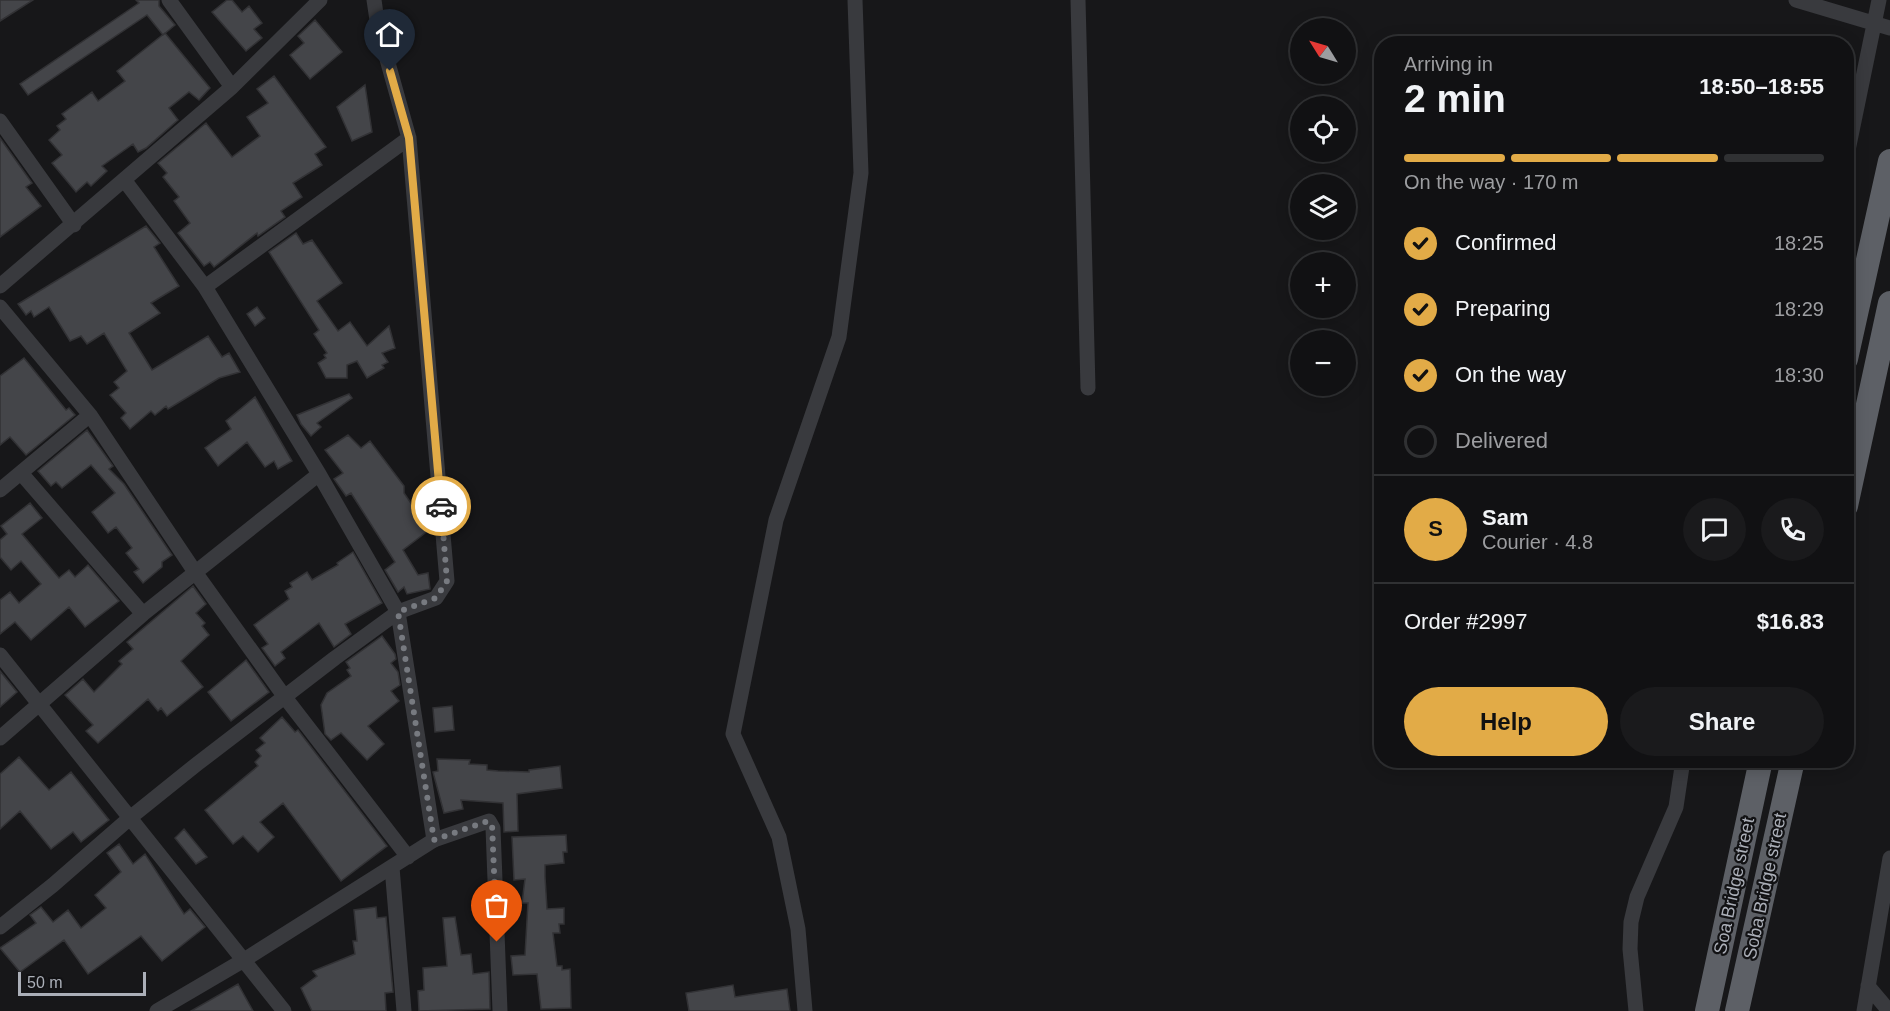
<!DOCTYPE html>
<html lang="en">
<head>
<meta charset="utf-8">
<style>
  :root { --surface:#111113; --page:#1a1a1c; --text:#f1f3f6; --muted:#9c9da0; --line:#303133; --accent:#e2ab47 }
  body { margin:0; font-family:Helvetica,sans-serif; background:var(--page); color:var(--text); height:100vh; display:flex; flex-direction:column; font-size:22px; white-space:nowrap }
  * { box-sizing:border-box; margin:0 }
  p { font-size:20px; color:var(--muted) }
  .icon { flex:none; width:33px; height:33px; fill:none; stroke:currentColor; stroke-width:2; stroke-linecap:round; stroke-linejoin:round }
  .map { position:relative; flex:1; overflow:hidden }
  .sheet { position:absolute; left:1374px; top:36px; width:480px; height:732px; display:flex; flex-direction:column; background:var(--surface); border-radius:24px; box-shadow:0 3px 15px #0003,0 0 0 2px var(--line) }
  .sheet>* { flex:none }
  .needle { width:39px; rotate:307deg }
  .tools { position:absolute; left:1290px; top:18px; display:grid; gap:12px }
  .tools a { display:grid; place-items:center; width:66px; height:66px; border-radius:50%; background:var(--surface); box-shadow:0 3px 15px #0003,0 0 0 2px var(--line); font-size:30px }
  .scale { position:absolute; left:18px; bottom:15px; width:128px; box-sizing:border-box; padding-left:6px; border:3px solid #abafb8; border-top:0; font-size:16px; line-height:21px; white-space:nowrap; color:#abafb8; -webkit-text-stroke:4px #121214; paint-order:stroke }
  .pin { position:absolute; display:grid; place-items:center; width:51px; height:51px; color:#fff; margin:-62px -26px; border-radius:50% 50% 50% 0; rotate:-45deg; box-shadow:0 0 6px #0007 }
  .pin .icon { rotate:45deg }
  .courier { position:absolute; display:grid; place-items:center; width:60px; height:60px; margin:-30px; border:4px solid #e2ab47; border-radius:50%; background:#fff; color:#222; box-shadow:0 2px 8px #0007 }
  .overview em { font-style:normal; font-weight:700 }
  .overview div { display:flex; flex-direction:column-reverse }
  .overview { display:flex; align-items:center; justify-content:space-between; height:102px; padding:0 30px }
  h1 { font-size:39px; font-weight:700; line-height:45px }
  .bar { display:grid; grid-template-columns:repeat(4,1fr); gap:9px 6px; align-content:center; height:72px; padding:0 30px }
  .bar i { height:8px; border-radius:4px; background:var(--line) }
  .bar .active { background:var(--accent) }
  .bar p { grid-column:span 4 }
  .line { display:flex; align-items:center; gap:15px; padding:0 30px; border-top:2px solid var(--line) }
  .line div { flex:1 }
  .round { display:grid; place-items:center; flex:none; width:63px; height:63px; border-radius:32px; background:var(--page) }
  ol { padding:0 30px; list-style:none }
  li { display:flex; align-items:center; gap:18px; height:66px }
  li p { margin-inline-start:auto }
  li .icon { padding:6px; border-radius:50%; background:var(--accent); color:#111; stroke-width:4 }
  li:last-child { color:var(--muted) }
  li i { width:33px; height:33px; border:3px solid var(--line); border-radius:50% }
  .button { display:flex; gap:12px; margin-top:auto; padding:12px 30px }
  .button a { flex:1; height:69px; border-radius:36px; background:var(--accent); color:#111; font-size:24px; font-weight:700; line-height:69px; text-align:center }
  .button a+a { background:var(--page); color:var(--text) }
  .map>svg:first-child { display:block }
</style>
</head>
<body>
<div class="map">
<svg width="1890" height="1011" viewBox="0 0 1890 1011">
  <rect width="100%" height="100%" fill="#171719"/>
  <!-- building -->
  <path fill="#444549" stroke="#323235" stroke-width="1.5" d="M0 0H33L0 21Z
    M136 0H159V6L175 25 163 35 147 15 28 95 20 84 139 3Z
    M227 0H232L242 12 249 6 262 23 254 29 262 38 246 51 212 12Z
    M315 20 342 52 310 79 290 55 304 43 298 36Z
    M165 33 210 88 199 100 189 92 169 108 178 120 146 148 138 152 133 144 102 166 107 171 91 186 87 182 76 192 52 163 62 155 49 140 60 130 57 126 66 119 62 114 92 92 98 101 125 81 117 71Z
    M274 76 326 147 315 154 322 165 293 183 302 197 281 211 285 217 258 236 257 233 214 267 210 262 204 266 178 233 190 223 174 201 179 197 163 177 167 173 158 163 206 123 232 157 260 136 247 117 268 103 257 89Z
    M365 85 372 132 352 141 337 107Z
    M0 138 32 183 26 187 41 206 0 237Z
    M146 226 160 243 154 247 179 286 151 303 160 313 129 333 144 357 152 370 208 336 222 357 229 353 240 372 219 378 168 409 166 406 155 415 151 411 130 429 121 418 126 413 110 395 119 388 114 382 127 371 104 333 87 344 81 336 70 341 49 307 34 317 31 311 26 315 18 304Z
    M296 233 303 244 312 240 342 283 317 301 338 331 350 322 367 346 389 326 395 348 382 353 388 362 382 365 384 368 367 378 357 361 347 365V378H326L318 363 326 358 324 355 327 353 314 334 319 330 269 252Z
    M257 307 265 318 255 326 247 314Z
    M24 358 66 410 69 408 75 415 26 455 10 437 0 445V376Z
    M349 394 352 398 317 423 321 427 311 436 301 424 297 415Z
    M255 397 292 461 278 469 274 461 265 467 247 442 218 466 205 448 231 429 226 421Z
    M87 430 113 466 109 469 124 484 172 555 162 562V567L143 583 134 572 139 569 126 553 132 548 116 527 108 533 92 512 115 493 91 465 62 488 56 482 51 486 38 471Z
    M348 435 361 448 370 441 404 486V493L417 512 431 511 433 527 403 550 418 575 428 573 430 589 407 594 404 587 398 592 385 570 395 562 351 493 346 496 334 479 343 473 325 450Z
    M30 503 42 518 22 534 59 578 69 570 75 577 88 565 119 601 85 627 69 607 31 640 15 622 0 634V600L10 592 19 603 41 584 21 561 11 570 0 557V540L7 534 1 526Z
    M353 552 382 603 345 624 351 634 334 647 319 623 281 652 285 658 275 666 262 648 268 644 254 625 289 599 285 591 292 587 290 583 307 572 312 580 338 565 337 563Z
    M193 586 206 604 196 613 205 623 202 626 209 635 181 661 203 687 167 716 161 708 158 711 148 699 98 743 86 731 93 725 65 695 83 679 94 692 122 664 119 661 133 649 127 642Z
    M382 636 395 654 396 659 391 663 398 672 400 685 391 691 399 701 368 726 384 744 367 760 341 733 331 740 325 734 321 705 327 693 351 676 347 670 350 668 346 662Z
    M246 660 269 692 231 721 208 692Z
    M0 671 17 692 0 707Z
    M452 706 454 730 435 732 433 708Z
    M282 717 295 732 298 730 387 846 341 881 283 803 260 822 274 837 258 852 243 836 233 844 205 810 258 766 255 762 261 756 256 750 265 743 260 738Z
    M19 757 49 790 71 772 109 820 81 842 73 832 51 849 20 811 0 829V774Z
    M437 759 470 760 469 764 487 765V770L498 771 529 772V770L560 766 562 788 517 794 518 831 504 832 503 803 461 800 463 809 444 813 433 772 438 771Z
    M184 829 207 857 196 864 175 838Z
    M566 835 567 852H563L564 863 545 865V877L547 909 564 908V924H559L560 933H553L557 966H562V970L570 969 571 1008 541 1009 537 974 513 975 511 956 525 955 528 903H522L525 879 514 880 512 837Z
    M119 844 133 864 145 854 184 914 190 909 205 927 162 961 141 936 88 974 64 940 20 972 0 948 36 923 30 915 41 907 53 922 68 910 81 928 106 908 95 895 121 872 107 853Z
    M376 907 377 918 386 917 393 992 385 993 386 1011H312L301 988 317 976 313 971 355 954 353 941H357L354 910Z
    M455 917 461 955 471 954 473 974 489 972 490 1009 419 1011 418 991 424 990 423 968 447 966 443 918Z
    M238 984 253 1011H191Z
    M733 985 735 997 787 989 790 1011H689L686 993Z"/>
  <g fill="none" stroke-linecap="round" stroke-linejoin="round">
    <!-- minor -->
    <path stroke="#393a3e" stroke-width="15" d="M169 0 232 87
      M1078 0 1088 388
      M1796 0 1890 28
      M0 121 74 225
      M1846 160 1879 0
      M125 181 205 287 319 474 398 612 436 598 447 581 409 138 378 27 374 0
      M0 286 232 87 320 0
      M205 287 409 138
      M0 307 90 415 195 572 284 696 408 857
      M21 473 143 614
      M0 490 90 415
      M0 655 284 1011
      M0 738 143 614 319 474
      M392 867 404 1011
      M0 927 53 885 131 817 197 764 335 658 398 612 434 840
      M1868 986 1889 1011
      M157 1011 244 960 434 840 489 821 493 828 500 1011
      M805 1011 798 929 779 837 733 734 776 520 839 337 861 173 855 0
      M1636 1011 1630 949 1631 922 1637 897 1676 807 1683 760
      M1864 1011 1890 858"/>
    <!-- trunk -->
    <path stroke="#5d6066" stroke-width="24" d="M1846 359 1890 161
      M1846 506 1890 303
      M1707 1011 1761 760
      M1737 1011 1793 760"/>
  </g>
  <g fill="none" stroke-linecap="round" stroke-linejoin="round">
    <!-- done -->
    <path stroke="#777a80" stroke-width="6" stroke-dasharray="0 10.8" d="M441 506 447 581 436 598 398 612 434 840 485 822 492 824 497 942"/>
    <!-- route -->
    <path stroke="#e2ab47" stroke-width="8" d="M390 71 409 138 441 506"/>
  </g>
  <g text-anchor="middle" stroke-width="4.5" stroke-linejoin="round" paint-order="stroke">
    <!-- street labels -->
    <g font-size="18" fill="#abafb8" stroke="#121214">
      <text transform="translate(1734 886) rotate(-78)" y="6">Soa Bridge street</text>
      <text transform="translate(1765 886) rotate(-78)" y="6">Soba Bridge street</text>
    </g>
  </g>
</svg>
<div class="tools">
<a><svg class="needle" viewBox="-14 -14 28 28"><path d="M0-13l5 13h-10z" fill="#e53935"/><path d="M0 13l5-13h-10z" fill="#9c9da0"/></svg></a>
<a><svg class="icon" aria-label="locate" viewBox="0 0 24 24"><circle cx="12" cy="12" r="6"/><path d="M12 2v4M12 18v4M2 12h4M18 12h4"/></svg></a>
<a><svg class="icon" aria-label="layers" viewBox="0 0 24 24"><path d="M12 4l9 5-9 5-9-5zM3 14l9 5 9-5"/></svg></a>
<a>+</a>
<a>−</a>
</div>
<div class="scale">50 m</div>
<div class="pin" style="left:497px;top:942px;background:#ea580c"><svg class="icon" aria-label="bag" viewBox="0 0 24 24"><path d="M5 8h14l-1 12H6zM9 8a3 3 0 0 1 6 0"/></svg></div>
<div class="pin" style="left:390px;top:71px;background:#1f2937"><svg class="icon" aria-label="home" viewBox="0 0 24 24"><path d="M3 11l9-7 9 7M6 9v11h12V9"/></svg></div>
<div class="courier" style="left:441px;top:506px"><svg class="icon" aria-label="car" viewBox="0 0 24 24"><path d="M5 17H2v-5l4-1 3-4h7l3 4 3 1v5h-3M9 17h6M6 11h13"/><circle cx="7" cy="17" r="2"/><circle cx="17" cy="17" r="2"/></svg></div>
<section class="sheet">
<div class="overview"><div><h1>2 min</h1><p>Arriving in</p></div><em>18:50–18:55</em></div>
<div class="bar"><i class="active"></i><i class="active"></i><i class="active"></i><i></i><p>On the way · 170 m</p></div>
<ol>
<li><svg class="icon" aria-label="check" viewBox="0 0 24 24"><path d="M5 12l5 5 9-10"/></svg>Confirmed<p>18:25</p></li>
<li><svg class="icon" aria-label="check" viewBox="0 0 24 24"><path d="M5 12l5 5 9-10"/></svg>Preparing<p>18:29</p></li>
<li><svg class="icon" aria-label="check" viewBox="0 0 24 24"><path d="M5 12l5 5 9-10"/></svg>On the way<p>18:30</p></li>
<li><i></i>Delivered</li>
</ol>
<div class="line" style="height:108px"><b class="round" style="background:var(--accent);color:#111">S</b><div><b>Sam</b><p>Courier · 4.8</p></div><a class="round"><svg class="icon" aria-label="chat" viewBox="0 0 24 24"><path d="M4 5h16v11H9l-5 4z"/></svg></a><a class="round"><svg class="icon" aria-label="phone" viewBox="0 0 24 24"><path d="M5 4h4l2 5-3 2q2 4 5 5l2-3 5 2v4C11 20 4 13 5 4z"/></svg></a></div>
<div class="line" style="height:78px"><div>Order #2997</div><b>$16.83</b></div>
<div class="button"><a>Help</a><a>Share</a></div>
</section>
</div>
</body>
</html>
